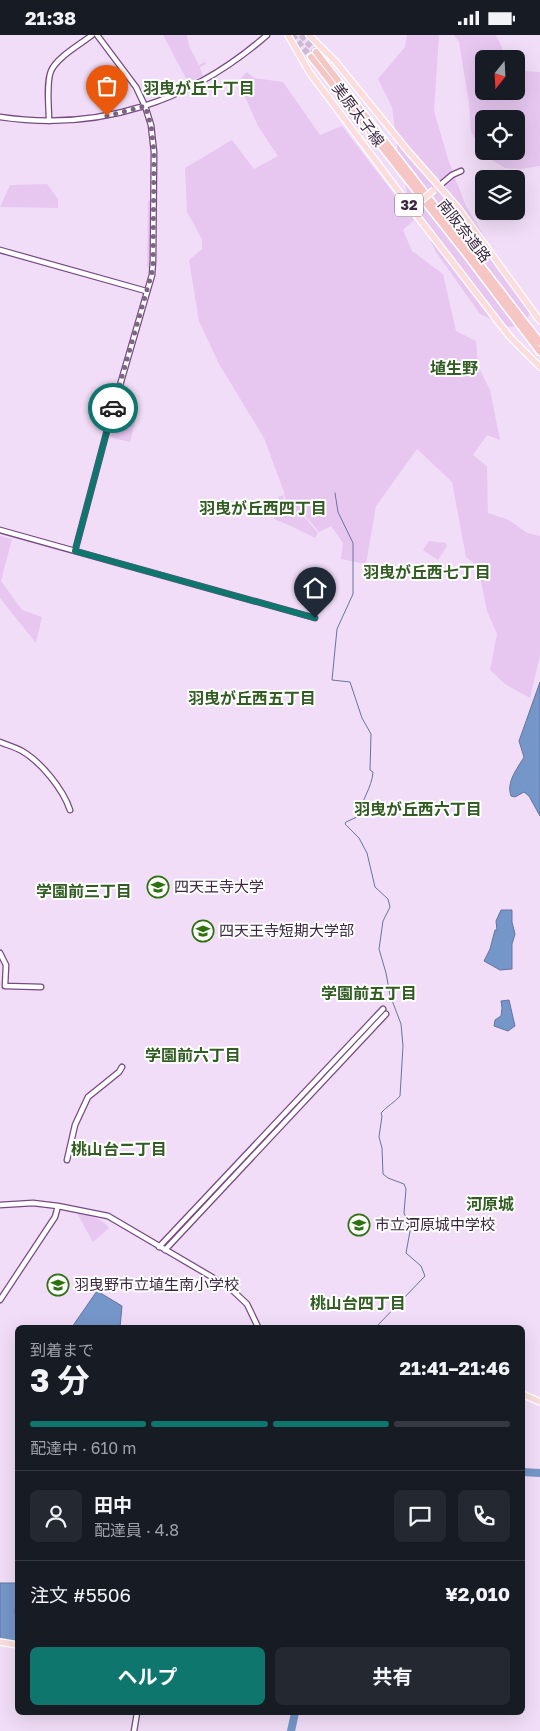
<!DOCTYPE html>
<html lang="ja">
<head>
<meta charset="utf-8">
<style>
  :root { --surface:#171b24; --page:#242831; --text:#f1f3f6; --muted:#9ea1a6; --line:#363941; --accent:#0f766e }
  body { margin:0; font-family:"Golos Text","Noto Sans JP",sans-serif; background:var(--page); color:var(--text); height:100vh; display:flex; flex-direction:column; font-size:19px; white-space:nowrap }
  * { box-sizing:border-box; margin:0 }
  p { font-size:16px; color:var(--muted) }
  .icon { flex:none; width:28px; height:28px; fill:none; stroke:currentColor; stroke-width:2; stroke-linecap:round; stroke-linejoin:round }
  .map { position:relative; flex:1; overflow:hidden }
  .details { position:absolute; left:15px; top:1290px; width:510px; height:390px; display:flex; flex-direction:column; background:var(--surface); border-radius:8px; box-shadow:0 5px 20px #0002 }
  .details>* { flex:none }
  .needle { width:32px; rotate:198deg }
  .tools { position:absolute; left:475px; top:15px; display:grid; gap:10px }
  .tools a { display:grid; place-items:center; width:50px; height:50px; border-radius:8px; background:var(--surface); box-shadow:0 5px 20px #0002; font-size:25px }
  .pin { position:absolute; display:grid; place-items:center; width:42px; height:42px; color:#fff; margin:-51px -21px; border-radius:50% 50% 50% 0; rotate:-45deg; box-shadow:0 0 5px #0007 }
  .pin .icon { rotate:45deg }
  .courier { position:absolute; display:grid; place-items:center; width:50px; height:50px; margin:-25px; border:4px solid #0f766e; border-radius:50%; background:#fff; color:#222; box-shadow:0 1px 6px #0007 }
  .summary em { font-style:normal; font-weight:700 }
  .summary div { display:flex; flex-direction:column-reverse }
  .summary { display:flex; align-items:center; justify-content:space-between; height:85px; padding:0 15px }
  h1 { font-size:32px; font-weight:700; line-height:38px }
  .bar { display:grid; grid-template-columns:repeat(4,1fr); gap:8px 5px; align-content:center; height:60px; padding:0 15px }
  .bar i { height:6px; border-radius:4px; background:var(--line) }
  .bar .current { background:var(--accent) }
  .bar p { grid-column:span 4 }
  .line { display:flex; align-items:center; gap:12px; padding:0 15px; border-top:1px solid var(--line) }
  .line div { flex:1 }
  .round { display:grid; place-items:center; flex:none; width:52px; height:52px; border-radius:8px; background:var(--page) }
  .primary-button { display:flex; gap:10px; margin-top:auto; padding:10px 15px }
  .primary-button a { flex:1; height:58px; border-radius:8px; background:var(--accent); color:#fff; font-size:20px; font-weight:700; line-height:58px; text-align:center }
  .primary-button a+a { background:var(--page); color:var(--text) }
  .status { display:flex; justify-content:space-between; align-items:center; height:35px; padding:0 25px; background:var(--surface); direction:ltr }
  .status svg { height:14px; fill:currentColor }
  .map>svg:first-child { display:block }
</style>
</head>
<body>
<div class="status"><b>21:38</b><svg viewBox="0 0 49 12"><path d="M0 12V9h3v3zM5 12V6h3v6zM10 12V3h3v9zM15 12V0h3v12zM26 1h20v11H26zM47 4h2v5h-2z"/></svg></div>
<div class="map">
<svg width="540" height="1696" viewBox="0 0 540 1696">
  <rect width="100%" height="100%" fill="#f1ddf7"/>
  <!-- green -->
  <path fill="#e7c7f0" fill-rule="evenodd" d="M163 0H187L189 11 199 30 205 27 206 29 200 32 204 44 190 51Z
    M407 0H439L434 76 448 124 466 171 493 216 514 246 531 276 524 290 508 292 480 279 436 217 407 157 397 111 392 72 378 44 405 12Z
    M454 0H496L504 17 509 24H484V56H516V32L520 36 540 37V131L520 134 505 133 490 124 481 113 471 97 469 69 459 7ZM484 84H516V116H484Z
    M247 37 254 43 283 47 320 100 342 91 414 185 403 195 412 216 443 239 456 296 476 306 478 331 490 355 500 405 487 400 473 420 487 431 488 478 509 485 527 498 540 501V620L530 663 505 649 490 635 497 599 487 576 478 531 466 522 452 447 417 414 376 471 366 529 341 524 343 508 331 491 319 497 302 477 286 470 284 457 264 403 219 329 199 286 189 225 202 214V204L187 177 185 133 232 105 254 134 278 121 258 91 238 46Z
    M47 149 58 164V173L0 172 10 150Z
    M149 165 152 166 151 232 149 233 147 232 148 166Z
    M115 378 136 384 130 407 109 402Z
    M283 460 284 470 300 477 318 498 315 503 293 492 274 484 280 466 278 462Z
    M0 501 12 504 1 546 22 575 42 582 36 608 0 563Z
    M429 506 446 508 447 511 438 525 423 515Z
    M77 1178C90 1181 101 1182 109 1193L93 1207Z"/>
  <!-- water -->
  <path fill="#7596c8" stroke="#6475a0" d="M540 647V781L529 761 524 757 515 762 511 761C506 747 517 734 524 722L519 706Z
    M501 875H512V887L515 899 512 909V934L500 935 484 926 490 914 495 895H497L496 886Z
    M509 965 515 991 508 996 494 991 495 985 501 981 502 973 501 966Z
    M97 1256 122 1271 120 1292H72Z
    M0 1548H17V1567L14 1578 17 1580V1608L0 1606Z"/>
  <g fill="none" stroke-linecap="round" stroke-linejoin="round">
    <!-- stream -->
    <path stroke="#6475a0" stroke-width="1" d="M335 458 338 477 353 508V559L337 594 332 645 350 647 362 683 371 699 370 735 373 737C372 753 361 765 359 781L346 787 345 789 359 803 367 818 375 852 388 864 390 872 383 886 379 914 386 938 390 960 401 989 403 1011 400 1061C394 1068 387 1071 381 1078L382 1081 379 1102 382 1113 383 1139 388 1143 404 1149 406 1154 404 1178 410 1192V1196L406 1218 421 1231 425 1241 378 1290V1292"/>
    <!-- river -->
    <path stroke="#7596c8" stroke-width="8" d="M522 1437 540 1438
      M291 1696 295 1678"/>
    <!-- highway-tunnel -->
    <path stroke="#cdb9d3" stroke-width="6" stroke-dasharray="6 3" stroke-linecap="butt" d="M292 0 311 22
      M301 0 316 17"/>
    <!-- minor casing -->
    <g stroke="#774a84" stroke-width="7">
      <path id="minor" d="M0 82C100 97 192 66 267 0
        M49 86C49 72 46 48 51 36 57 22 81 9 92 0
        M439 151 452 140 461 136
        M0 215 146 256
        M0 495 315 583
        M75 516 109 388 152 240 153 226 154 117 151 90 145 71 136 52 97 0
        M0 707C7 710 15 712 22 716 41 727 63 754 70 775
        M0 918 6 930 5 951 41 952
        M67 1125 75 1090 88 1062 119 1037 122 1032
        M0 1170 33 1168 58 1171 108 1181 229 1252 247 1269 258 1292
        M159 1212 383 974
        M165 1215 386 979
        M0 1265 55 1182 58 1171
        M134 1696 137 1678"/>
    </g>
    <!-- major casing -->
    <g stroke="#fff" stroke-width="8">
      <path id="major" d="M288 0 310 38 411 173 510 302 540 332
        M309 0 335 26 408 116 459 174 540 286
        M522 1359 540 1367
        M0 1607 18 1610"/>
    </g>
    <!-- highway casing -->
    <g stroke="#fff" stroke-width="9">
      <path id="highway" d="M316 17 540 307
        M311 22 466 219 540 317"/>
    </g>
    <!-- minor -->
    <use href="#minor" stroke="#fff" stroke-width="4.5"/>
    <!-- major -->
    <use href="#major" stroke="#fadddc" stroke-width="5.5"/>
    <!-- highway -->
    <use href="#highway" stroke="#f6c6c5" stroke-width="6"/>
    <!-- major-bridge casing -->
    <g stroke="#fff" stroke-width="8" stroke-linecap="butt">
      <path id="major-bridge" d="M417 169 434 155"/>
    </g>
    <!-- major-bridge -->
    <use href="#major-bridge" stroke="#fadddc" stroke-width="5.5"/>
  </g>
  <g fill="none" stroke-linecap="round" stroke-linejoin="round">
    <!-- done -->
    <path stroke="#7b6781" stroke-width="5" stroke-dasharray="0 9" d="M107 81 145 71 151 90 154 117 153 234 113 373"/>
    <!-- route -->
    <path stroke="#0f766e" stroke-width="6" d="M113 373 75 516 315 583"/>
  </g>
  <!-- icons -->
  <defs>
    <g id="university-ring" transform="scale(1.125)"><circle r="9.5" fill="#fff" stroke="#2e7210" stroke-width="1.5"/><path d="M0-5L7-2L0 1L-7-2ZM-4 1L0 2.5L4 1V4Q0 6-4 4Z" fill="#2e7210"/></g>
    <g id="school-ring" transform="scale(1.125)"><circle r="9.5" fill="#fff" stroke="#2e7210" stroke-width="1.5"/><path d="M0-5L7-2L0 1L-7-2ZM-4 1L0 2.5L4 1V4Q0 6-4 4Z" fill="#2e7210"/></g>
  </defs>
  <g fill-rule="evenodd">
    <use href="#university-ring" x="158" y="852"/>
    <use href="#university-ring" x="203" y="896"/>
    <use href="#school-ring" x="359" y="1190"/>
    <use href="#school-ring" x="58" y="1250"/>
  </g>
  <g text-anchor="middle" stroke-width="4" stroke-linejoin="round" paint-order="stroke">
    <!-- shield labels -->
    <rect fill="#fff" stroke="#76687a" stroke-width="1" x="395" y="158.5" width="28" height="23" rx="4"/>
    <g font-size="14" font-weight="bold" fill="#3b2741">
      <text x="409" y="175">32</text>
    </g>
    <!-- street labels -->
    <g font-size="15" fill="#3b2741" stroke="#fff">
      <text transform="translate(358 80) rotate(53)" y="5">美原太子線</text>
      <text transform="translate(464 196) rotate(52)" y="5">南阪奈道路</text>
    </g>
    <!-- poi labels -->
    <g font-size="15" fill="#3b2741" stroke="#fff" text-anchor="start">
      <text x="174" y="857">四天王寺大学</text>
      <text x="219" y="901">四天王寺短期大学部</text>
      <text x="375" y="1195">市立河原城中学校</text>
      <text x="74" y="1255">羽曳野市立埴生南小学校</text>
    </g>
    <!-- neighbourhood labels -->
    <g font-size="16" font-weight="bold" fill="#315c22" stroke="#fff">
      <text x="199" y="59">羽曳が丘十丁目</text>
      <text x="454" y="339">埴生野</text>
      <text x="263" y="479">羽曳が丘西四丁目</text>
      <text x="427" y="543">羽曳が丘西七丁目</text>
      <text x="252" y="669">羽曳が丘西五丁目</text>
      <text x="418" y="780">羽曳が丘西六丁目</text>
      <text x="84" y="862">学園前三丁目</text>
      <text x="369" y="964">学園前五丁目</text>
      <text x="193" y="1026">学園前六丁目</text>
      <text x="119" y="1120">桃山台二丁目</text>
      <text x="490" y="1175">河原城</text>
      <text x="358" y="1274">桃山台四丁目</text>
    </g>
  </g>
</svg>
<div class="tools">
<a><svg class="needle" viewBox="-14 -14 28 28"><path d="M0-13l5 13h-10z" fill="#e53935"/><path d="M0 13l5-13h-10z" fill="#9ea1a6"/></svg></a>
<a><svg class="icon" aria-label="locate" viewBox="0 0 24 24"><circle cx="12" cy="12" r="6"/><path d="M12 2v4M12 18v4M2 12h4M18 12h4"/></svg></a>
<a><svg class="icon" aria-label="layers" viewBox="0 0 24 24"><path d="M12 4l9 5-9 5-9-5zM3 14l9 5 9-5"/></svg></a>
</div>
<div class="pin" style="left:107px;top:81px;background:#ea580c"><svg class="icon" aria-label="bag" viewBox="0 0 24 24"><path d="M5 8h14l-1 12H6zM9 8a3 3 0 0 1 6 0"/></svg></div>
<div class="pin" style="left:315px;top:583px;background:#1f2937"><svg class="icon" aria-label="home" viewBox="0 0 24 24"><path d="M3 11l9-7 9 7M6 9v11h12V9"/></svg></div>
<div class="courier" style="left:113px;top:373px"><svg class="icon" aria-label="car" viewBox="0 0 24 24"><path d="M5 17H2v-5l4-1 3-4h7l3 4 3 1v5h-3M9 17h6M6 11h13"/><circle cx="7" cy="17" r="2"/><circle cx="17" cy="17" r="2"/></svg></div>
<section class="details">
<div class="summary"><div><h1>3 分</h1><p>到着まで</p></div><em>21:41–21:46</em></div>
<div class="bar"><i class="current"></i><i class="current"></i><i class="current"></i><i></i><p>配達中 · 610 m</p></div>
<div class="line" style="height:90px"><a class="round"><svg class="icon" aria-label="person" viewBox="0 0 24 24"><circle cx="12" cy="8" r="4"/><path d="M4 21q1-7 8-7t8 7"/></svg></a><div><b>田中</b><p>配達員 · 4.8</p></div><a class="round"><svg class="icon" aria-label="chat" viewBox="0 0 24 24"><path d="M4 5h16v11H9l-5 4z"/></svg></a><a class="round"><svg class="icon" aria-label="phone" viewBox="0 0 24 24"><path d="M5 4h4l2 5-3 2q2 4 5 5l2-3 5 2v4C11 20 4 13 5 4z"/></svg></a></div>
<div class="line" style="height:65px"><div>注文 #5506</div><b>¥2,010</b></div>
<div class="primary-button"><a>ヘルプ</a><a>共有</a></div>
</section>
</div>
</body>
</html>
